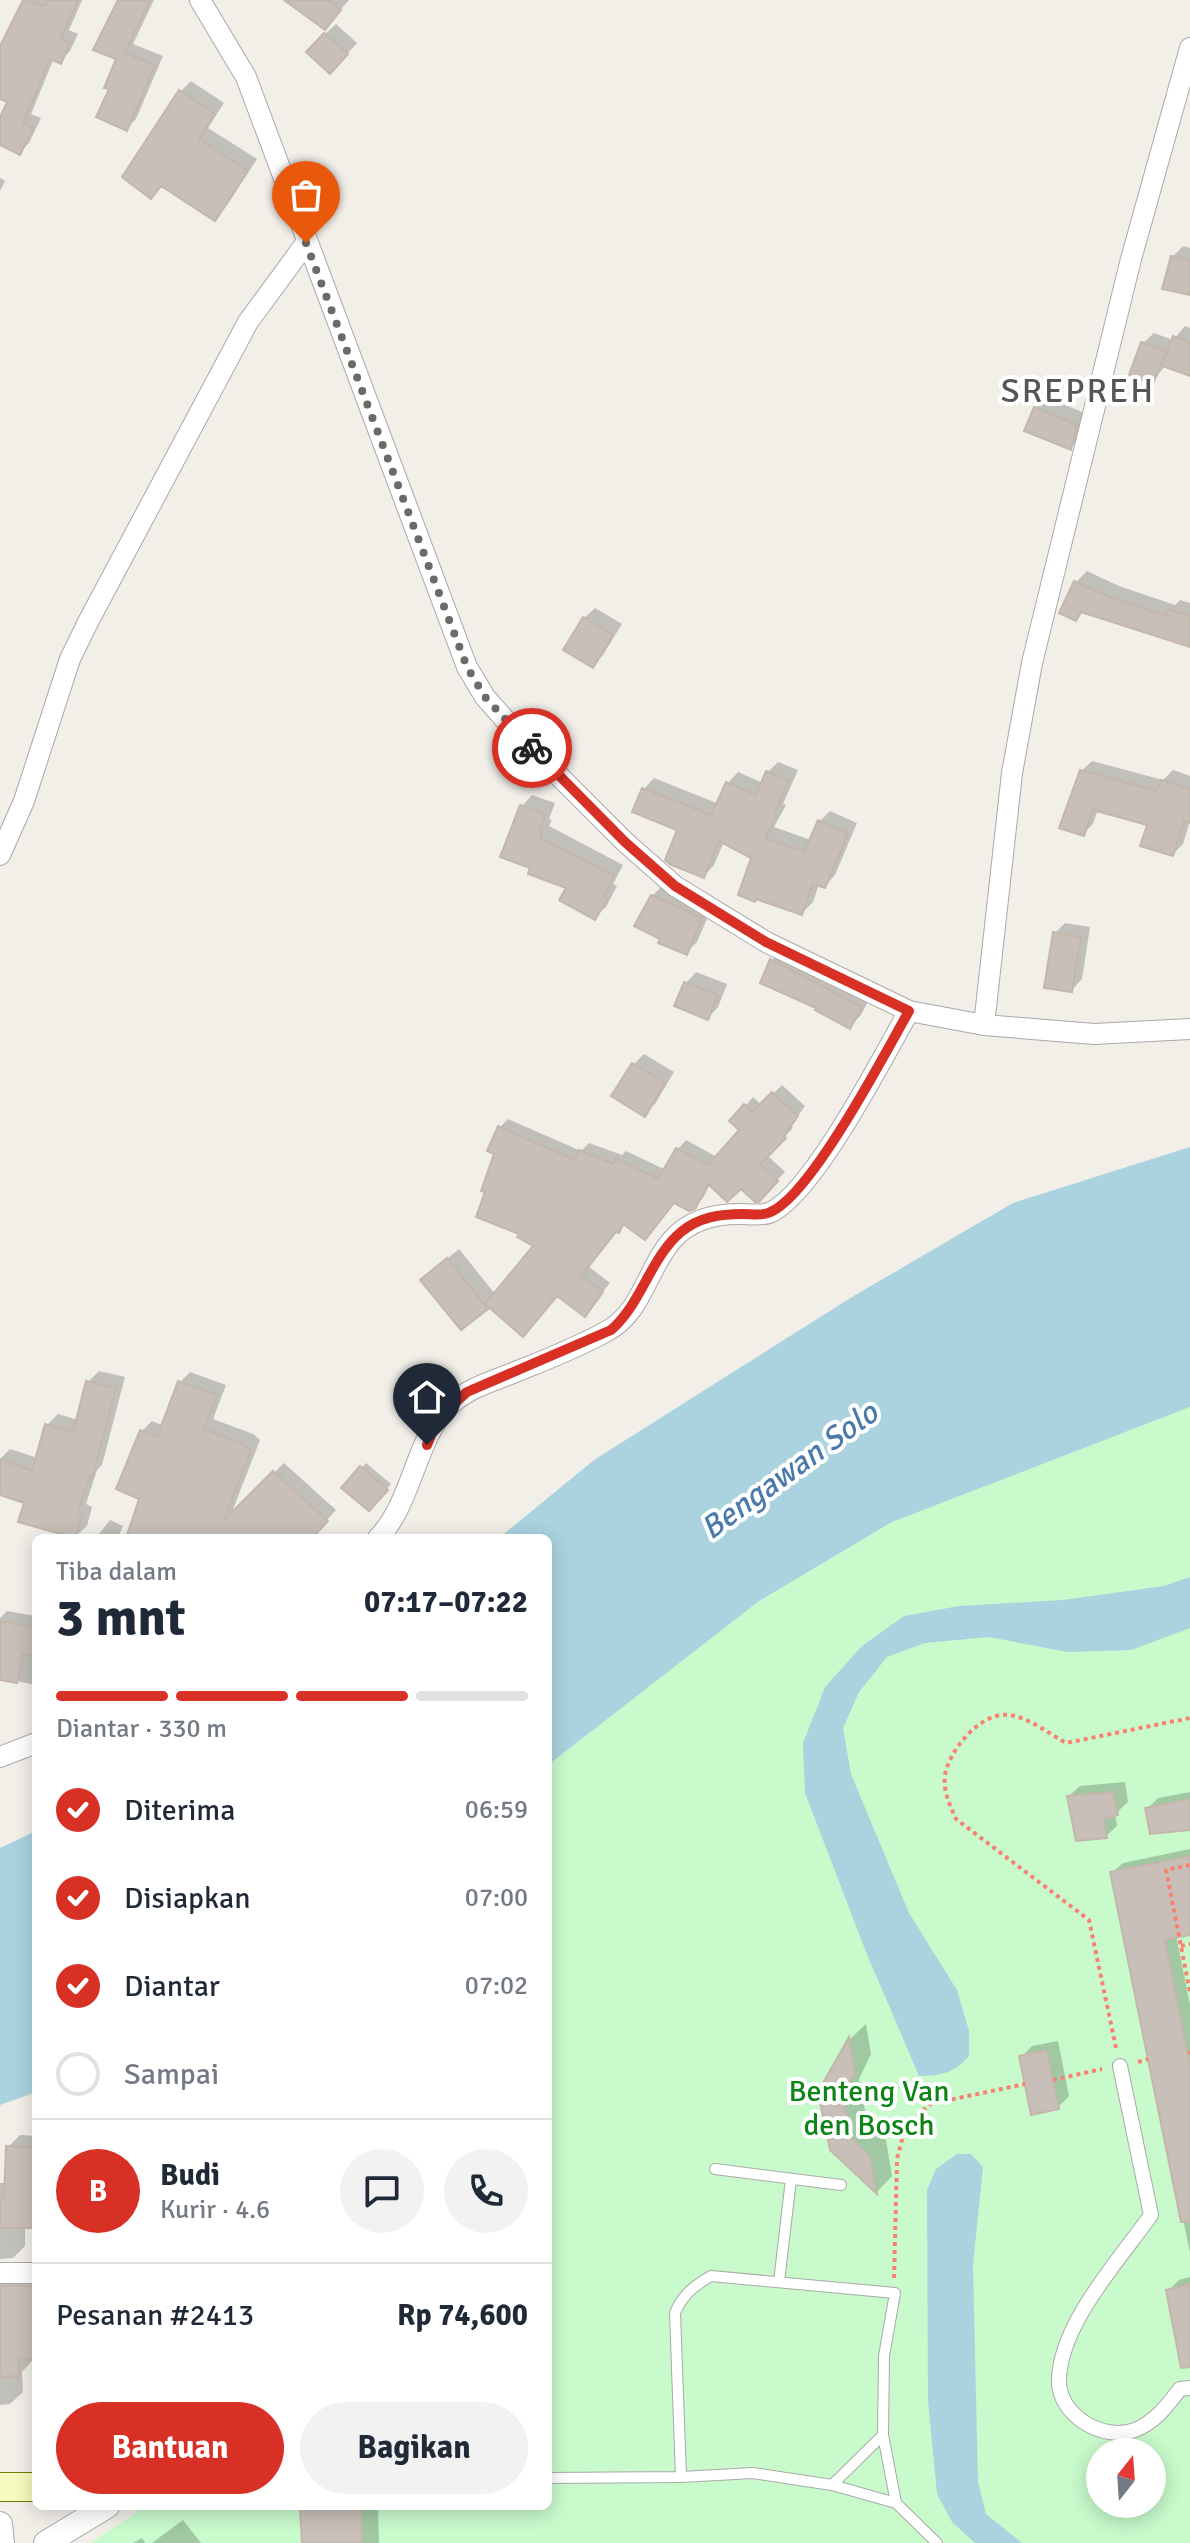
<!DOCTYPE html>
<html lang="id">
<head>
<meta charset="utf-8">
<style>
  :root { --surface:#fff; --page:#f2f2f3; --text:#1f2937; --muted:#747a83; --line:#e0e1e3; --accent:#d93025 }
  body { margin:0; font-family:Signika,sans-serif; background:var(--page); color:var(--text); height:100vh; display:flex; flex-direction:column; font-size:30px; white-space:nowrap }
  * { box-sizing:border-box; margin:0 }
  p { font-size:26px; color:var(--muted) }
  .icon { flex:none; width:44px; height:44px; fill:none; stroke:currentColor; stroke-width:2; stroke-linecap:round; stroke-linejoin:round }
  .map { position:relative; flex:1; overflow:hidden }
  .drawer { position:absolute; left:32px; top:1534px; width:520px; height:976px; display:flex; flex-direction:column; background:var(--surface); border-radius:12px; box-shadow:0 4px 20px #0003 }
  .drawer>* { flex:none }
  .needle { width:52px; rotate:17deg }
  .controls { position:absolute; left:1086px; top:2438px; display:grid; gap:16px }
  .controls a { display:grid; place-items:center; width:80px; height:80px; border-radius:50%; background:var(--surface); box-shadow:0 4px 20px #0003; font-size:40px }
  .pin { position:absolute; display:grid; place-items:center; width:68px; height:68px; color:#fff; margin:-82px -34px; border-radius:50% 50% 50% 0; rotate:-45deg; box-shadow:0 0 8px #0007 }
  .pin .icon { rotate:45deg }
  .courier { position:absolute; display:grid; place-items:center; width:80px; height:80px; margin:-40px; border:6px solid #d93025; border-radius:50%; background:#fff; color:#222; box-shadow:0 2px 10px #0007 }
  .overview em { font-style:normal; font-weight:700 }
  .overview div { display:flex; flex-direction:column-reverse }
  .overview { display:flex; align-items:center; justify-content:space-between; height:136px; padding:0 24px }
  h1 { font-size:52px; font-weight:700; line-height:60px }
  .bar { display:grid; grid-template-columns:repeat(4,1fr); gap:12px 8px; align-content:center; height:96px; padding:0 24px }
  .bar i { height:10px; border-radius:6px; background:var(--line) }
  .bar .selected { background:var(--accent) }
  .bar p { grid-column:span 4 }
  .line { display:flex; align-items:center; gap:20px; padding:0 24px; border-top:2px solid var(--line) }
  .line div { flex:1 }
  .round { display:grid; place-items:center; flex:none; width:84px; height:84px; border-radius:42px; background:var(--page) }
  ol { padding:0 24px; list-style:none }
  li { display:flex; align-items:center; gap:24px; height:88px }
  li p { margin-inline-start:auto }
  li .icon { padding:8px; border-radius:50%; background:var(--accent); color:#fff; stroke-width:4 }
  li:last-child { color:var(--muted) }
  li i { width:44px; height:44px; border:4px solid var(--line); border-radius:50% }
  .button { display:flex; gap:16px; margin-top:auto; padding:16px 24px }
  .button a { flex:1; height:92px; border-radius:48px; background:var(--accent); color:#fff; font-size:32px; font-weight:700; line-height:92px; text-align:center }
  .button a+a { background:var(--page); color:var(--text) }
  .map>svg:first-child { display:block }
</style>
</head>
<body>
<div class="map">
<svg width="1190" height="2543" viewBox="0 0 1190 2543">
  <rect width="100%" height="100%" fill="#f2efe9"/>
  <!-- park -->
  <path fill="#c8facc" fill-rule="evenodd" d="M1190 1407V2543H90L140 2510 222 2506H548V1765L759 1601 892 1522ZM1100 2452H1152V2504H1100Z"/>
  <!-- water -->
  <path fill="#aad3df" d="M1190 1147V1407L892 1522 759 1601 548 1765V1538H499L594 1460 852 1297 1013 1203Z
    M1190 1577V1628L1131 1650 1068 1652 989 1637 925 1643 887 1657 859 1692 843 1728 851 1774 909 1913 957 1990 969 2031V2056C954 2073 941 2076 919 2076L866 1952 805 1793 803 1743 825 1687 862 1646 904 1616 959 1606 1063 1600 1164 1586Z
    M36 1831V2092L0 2105V1848Z
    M957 2154H971L983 2167 973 2265 978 2482 986 2514 1022 2543H975L952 2522 937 2494 928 2401 927 2190 936 2169Z"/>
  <!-- shadow -->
  <path fill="#0003" d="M25 0H82L69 30 78 34 70 51 60 61 54 58 31 114 41 118 29 143 20 152 0 143V121L10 101 0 97V50Z
    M120 0H154L133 44 163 56 136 119 127 128 112 88 119 57Z
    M287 0H349L325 28Z
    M336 24 357 43 341 61 325 34Z
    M191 81 224 103 208 128 257 159 225 208 215 219 163 184 180 92Z
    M0 178 5 181 0 191Z
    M1183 246 1190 248V293L1172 257Z
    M1185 326 1190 328V374L1166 365 1153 381 1143 343 1154 333 1173 340Z
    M1046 397 1087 414 1081 437 1070 448 1036 408Z
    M1087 571 1119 586 1175 605 1180 600 1190 603V642L1084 611 1076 619 1062 612 1076 582Z
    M595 608 622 624 603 655 593 666 584 618Z
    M1092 761 1163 780 1173 770 1190 776V821L1183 844 1173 854 1149 824 1098 809 1093 824 1083 834 1081 771Z
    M778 762 798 770 783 804 786 805 774 827 811 840 820 821 830 811 857 823 835 875 825 886 819 884 813 902 802 913 754 857 724 842 714 865 704 876 680 828 644 789 654 778 719 804 728 783 738 772 763 783 768 772Z
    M532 795 555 803 549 819 552 820 549 826 623 865 613 884 617 886 606 907 595 917 569 887 531 873 522 806Z
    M663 885 712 907 697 942 686 953 662 938 652 896Z
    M1065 923 1090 927 1082 979 1072 990 1055 933Z
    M783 949 871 996 861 1015 850 1026 819 1007 762 982 772 960Z
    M696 972 727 984 718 1007 708 1018 686 983Z
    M644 1054 674 1072 655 1104 644 1114 633 1065Z
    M782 1085 805 1106 791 1126 793 1128 767 1155 785 1172 768 1190 710 1184 703 1198 694 1207 675 1201 645 1238 626 1223 617 1230 588 1266 610 1283 585 1314 558 1294 489 1305 461 1327 434 1269 459 1249 495 1294 536 1245 497 1153 500 1127 508 1119 581 1151 589 1143 622 1155 626 1151 666 1170 678 1149 686 1140 717 1157 742 1130 745 1106 753 1097 762 1105Z
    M99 1371 125 1377 102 1465 97 1470 86 1504 92 1507 87 1526 76 1536 20 1521 26 1502 0 1493V1459L10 1449 38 1458 47 1425 58 1414 78 1420 88 1382Z
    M190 1372 226 1385 213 1419 253 1434 260 1440 230 1517 284 1463 336 1510 310 1538H140L142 1431 152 1421 164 1426 180 1382Z
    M366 1463 391 1484 369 1509 344 1488Z
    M110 1520 123 1526 118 1538H92L99 1534Z
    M7 1611 36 1616V1685L0 1678V1618Z
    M1125 1782 1128 1802 1115 1814 1117 1826 1106 1836 1069 1796 1080 1786Z
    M1190 1792V1828L1147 1809 1158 1798Z
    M1190 1849V1933L1176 1935 1190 2005V2253L1112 1873 1123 1863Z
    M866 2024 871 2054 859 2079 867 2121 886 2140 892 2176 877 2192 832 2149 820 2092 851 2038Z
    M1058 2041 1069 2096 1058 2107 1021 2057 1032 2046Z
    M20 2135 36 2136V2226H25V2246L13 2258 0 2259V2266L36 2274V2358H32V2361L22 2372 23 2392 10 2404 0 2405V2183H7L8 2147Z
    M1190 2277V2330L1168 2291 1179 2280Z
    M306 2506H378L379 2543H304L302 2510Z
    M183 2520 201 2543H152Z
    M142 2538 145 2543H133Z"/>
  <!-- building -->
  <path fill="#c7bfb8" stroke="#c4b6ab" stroke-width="2" d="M23 0 45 6 47 0H78L61 39 70 44 61 64 50 59 23 123 33 128 20 155 0 145V117L7 102 0 99V46Z
    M118 0H150L125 53 155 65 127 131 96 117 109 89 104 88 116 59 93 50Z
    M284 0H328L341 10 325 30Z
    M324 33 348 54 330 74 306 52Z
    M179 90 215 114 199 139 248 171 215 221 161 186 151 199 122 177Z
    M1171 256 1190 260V295L1162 289Z
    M1173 336 1190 342V376L1162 366Z
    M1141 342 1166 351 1153 384 1129 375Z
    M1034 407 1077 425 1071 450 1024 431Z
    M1074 581 1108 596 1166 616 1168 609 1190 616V647L1081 612 1076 621 1059 613Z
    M583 617 613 635 593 668 563 650Z
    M1080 770 1157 791 1161 780 1190 789V823L1184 821 1173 856 1140 846 1147 825 1093 810 1084 836 1059 828Z
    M766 771 789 781 774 815 777 816 765 838 804 852 818 820 848 834 825 888 813 884 802 915 756 899 755 902 738 895 751 858 719 841 704 878 671 865 665 860 677 830 632 812 642 788 711 815 726 782 756 795Z
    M520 805 545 814 539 830 543 831 540 838 614 876 604 896 608 898 595 920 559 900 566 888 528 874 530 868 500 857Z
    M651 895 702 918 687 955 658 943 660 939 634 926Z
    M1053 932 1081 937 1072 992 1044 988Z
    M770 959 862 1007 850 1029 815 1010 816 1008 760 983Z
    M684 982 718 995 708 1020 674 1006Z
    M632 1063 665 1083 645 1117 611 1096Z
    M772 1092 798 1116 784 1136 786 1138 760 1165 778 1181 759 1202H755L741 1189 727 1202 708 1184 695 1209 689 1211 674 1203 645 1240 623 1224 619 1233 616 1232 581 1276 603 1292 585 1317 557 1296 523 1337 485 1304 533 1246 517 1237 519 1234 476 1217 485 1192 481 1191 494 1154 487 1151 498 1126 575 1160 579 1150 613 1164 616 1159 658 1179 676 1148 708 1165 739 1130 729 1121 744 1104 752 1112Z
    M447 1258 488 1309 461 1330 420 1280Z
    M86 1381 116 1388 92 1478 89 1476 77 1515 82 1518 75 1538 18 1522 24 1503 0 1495V1459L32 1471 45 1424 73 1432Z
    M178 1381 217 1395 204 1429 243 1444 251 1451 224 1520 273 1471 328 1521 312 1538H126L139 1499 116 1489 140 1430 157 1437Z
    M360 1466 388 1490 369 1511 341 1488Z
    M0 1621 36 1627V1657L23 1654 17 1683 0 1680Z
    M1114 1792 1118 1815 1104 1819 1107 1838 1076 1841 1067 1796Z
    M1190 1799V1830L1150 1834 1145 1808Z
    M1190 1856V1935L1165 1940 1190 2064V2222H1181L1110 1872Z
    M849 2037 855 2072 843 2097 851 2138 870 2156 877 2194 830 2150 818 2092Z
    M1047 2050 1059 2109 1031 2115 1019 2056Z
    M6 2146 36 2148V2228H0V2199H4Z
    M1190 2284V2367L1181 2368 1166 2290Z
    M0 2286H36V2360H19L20 2376 0 2377Z
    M361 2506 363 2543H302L300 2509Z"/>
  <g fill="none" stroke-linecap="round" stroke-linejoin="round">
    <!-- service casing -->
    <g stroke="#a9a9a9" stroke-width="12">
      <path id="service" d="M715 2169 841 2185
        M779 2282 791 2179
        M883 2435 896 2503
        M681 2477 675 2313C683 2294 694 2286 711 2276L895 2293 884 2356 883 2435 832 2485
        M548 2478 681 2477 753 2473 832 2485 896 2503 937 2543"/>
    </g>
    <!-- pedestrian casing -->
    <g stroke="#a9a9a9" stroke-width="16">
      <path id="pedestrian" d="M1120 2066 1151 2215C1120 2259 1060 2324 1059 2380 1058 2415 1103 2442 1135 2430 1155 2422 1167 2406 1180 2389L1190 2388"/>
    </g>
    <!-- minor casing -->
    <g stroke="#a9a9a9" stroke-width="22">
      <path id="minor" d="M200 0 246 77 467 667 485 697 522 739 625 842 675 886 766 942 909 1011 984 1025 1094 1034 1190 1029
        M0 855 24 801 70 659 88 622 248 322 306 243
        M984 1025 1012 773 1032 663 1131 259 1190 48
        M378 1538C412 1504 416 1437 449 1406 468 1388 490 1382 513 1373 545 1360 577 1348 607 1331 642 1313 648 1266 673 1239 690 1220 714 1214 739 1214 748 1214 760 1216 769 1213 812 1196 884 1055 909 1011
        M0 1757 36 1743
        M0 2273H36"/>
    </g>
    <!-- tertiary casing -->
    <g stroke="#a9a9a9" stroke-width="26">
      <path id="tertiary" d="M0 2524 2 2543
        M46 2543 107 2506"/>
    </g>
    <!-- secondary casing -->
    <g stroke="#707d05" stroke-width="30">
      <path id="secondary" d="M0 2487H36"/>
    </g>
    <!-- path -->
    <path stroke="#fa8072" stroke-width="4" stroke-dasharray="4 4" stroke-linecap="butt" d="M1190 1865 1166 1870 1190 1992
      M1181 1946 1190 1944
      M1116 2048 1089 1920 956 1819C950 1806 943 1791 945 1776 948 1751 981 1711 1009 1715 1030 1718 1048 1733 1066 1743L1190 1718
      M1188 2053 1190 2052
      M1138 2062 1148 2059
      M1053 2080 1102 2069
      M894 2278 897 2159 905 2128 930 2104 1025 2084"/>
    <!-- service -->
    <use href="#service" stroke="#fff" stroke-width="10"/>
    <!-- pedestrian -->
    <use href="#pedestrian" stroke="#fff" stroke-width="14"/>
    <!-- minor -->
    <use href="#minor" stroke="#fff" stroke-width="20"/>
    <!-- tertiary -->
    <use href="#tertiary" stroke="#fff" stroke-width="24"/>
    <!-- secondary -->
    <use href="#secondary" stroke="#f7fabf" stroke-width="28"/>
  </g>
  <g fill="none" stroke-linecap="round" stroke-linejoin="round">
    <!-- done -->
    <path stroke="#6b6a68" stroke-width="8" stroke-dasharray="0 14.4" d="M306 243 467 667 485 697 532 748"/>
    <!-- route -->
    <path stroke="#d93025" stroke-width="10" d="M427 1445 438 1418 467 1392 611 1330C642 1303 650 1258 681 1232 699 1217 720 1214 743 1214 751 1214 761 1216 768 1213 809 1200 885 1053 909 1011L766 942 675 886 625 842 532 748"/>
  </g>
  <g text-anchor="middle" stroke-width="8" stroke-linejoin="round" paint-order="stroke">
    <!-- park labels -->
    <g font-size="30" fill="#0c8416" stroke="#fff">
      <text x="869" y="2101">Benteng Van<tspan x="869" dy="34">den Bosch</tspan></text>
    </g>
    <!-- water labels -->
    <g font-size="32" font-style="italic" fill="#4a7aab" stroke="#fff">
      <text transform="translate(789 1470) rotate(-36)" y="11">Bengawan Solo</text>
    </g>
    <!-- quarter labels -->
    <g font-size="34" letter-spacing="2" fill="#555" stroke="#fff">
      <text x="1078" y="402">SREPREH</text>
    </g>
  </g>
</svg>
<div class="controls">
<a><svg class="needle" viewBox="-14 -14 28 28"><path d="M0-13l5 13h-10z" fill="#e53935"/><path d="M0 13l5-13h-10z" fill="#747a83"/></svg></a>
</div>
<div class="pin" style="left:306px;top:243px;background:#ea580c"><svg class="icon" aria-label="bag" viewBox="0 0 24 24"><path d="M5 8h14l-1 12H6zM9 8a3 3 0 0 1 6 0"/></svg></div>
<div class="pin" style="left:427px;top:1445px;background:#1f2937"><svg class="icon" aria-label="home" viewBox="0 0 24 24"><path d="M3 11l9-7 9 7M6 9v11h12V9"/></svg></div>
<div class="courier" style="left:532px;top:748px"><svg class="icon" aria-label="bike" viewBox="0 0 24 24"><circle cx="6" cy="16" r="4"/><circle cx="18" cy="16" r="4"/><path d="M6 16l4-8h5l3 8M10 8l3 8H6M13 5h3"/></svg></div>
<section class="drawer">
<div class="overview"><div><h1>3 mnt</h1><p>Tiba dalam</p></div><em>07:17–07:22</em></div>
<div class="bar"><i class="selected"></i><i class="selected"></i><i class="selected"></i><i></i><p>Diantar · 330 m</p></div>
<ol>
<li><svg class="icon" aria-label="check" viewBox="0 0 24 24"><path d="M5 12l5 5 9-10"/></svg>Diterima<p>06:59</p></li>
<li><svg class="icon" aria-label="check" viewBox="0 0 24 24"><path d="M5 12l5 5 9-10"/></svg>Disiapkan<p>07:00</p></li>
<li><svg class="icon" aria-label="check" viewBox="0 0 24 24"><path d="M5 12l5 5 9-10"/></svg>Diantar<p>07:02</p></li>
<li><i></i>Sampai</li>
</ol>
<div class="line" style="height:144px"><b class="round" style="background:var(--accent);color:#fff">B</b><div><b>Budi</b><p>Kurir · 4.6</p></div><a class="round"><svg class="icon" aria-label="chat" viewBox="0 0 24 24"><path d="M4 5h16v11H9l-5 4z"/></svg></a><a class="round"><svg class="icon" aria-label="phone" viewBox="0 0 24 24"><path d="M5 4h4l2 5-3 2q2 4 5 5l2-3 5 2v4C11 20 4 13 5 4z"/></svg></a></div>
<div class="line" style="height:104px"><div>Pesanan #2413</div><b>Rp 74,600</b></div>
<div class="button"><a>Bantuan</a><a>Bagikan</a></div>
</section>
</div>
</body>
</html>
